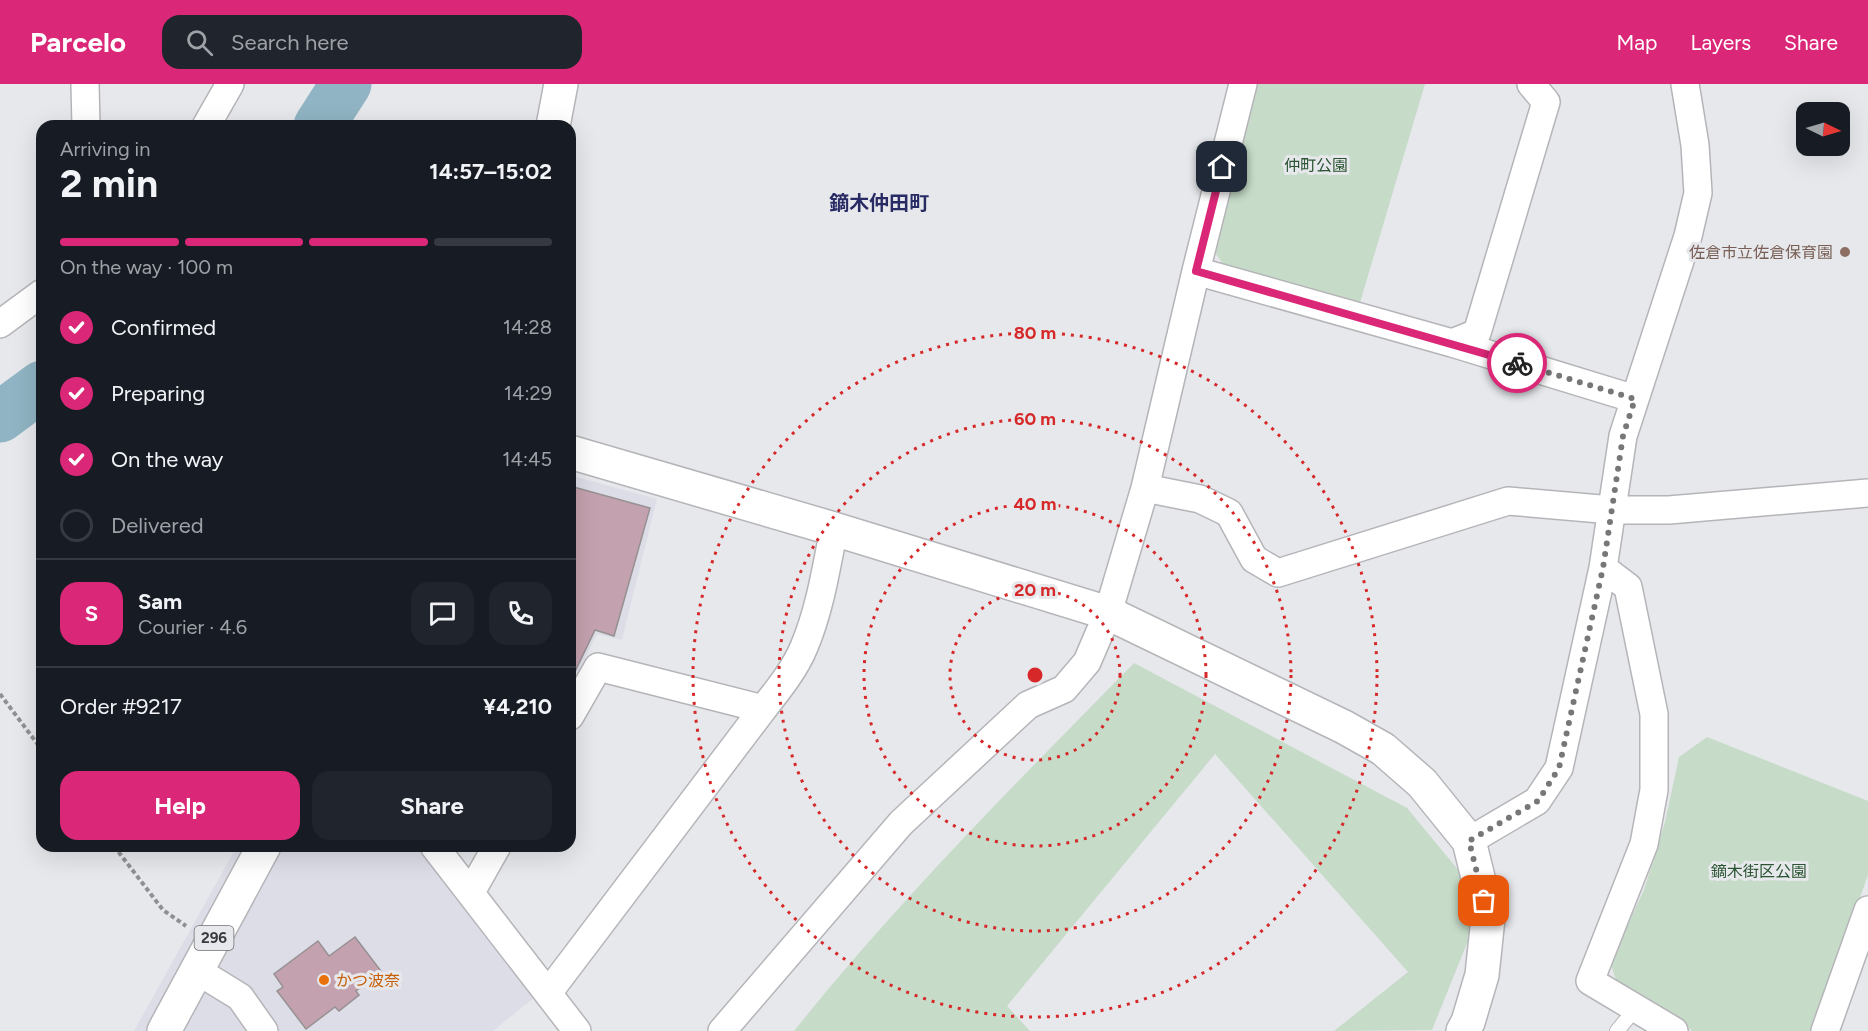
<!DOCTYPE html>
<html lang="en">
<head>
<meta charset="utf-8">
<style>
  :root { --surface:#171b24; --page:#20242c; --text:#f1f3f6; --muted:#9ea1a6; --line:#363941; --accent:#db2777 }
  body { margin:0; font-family:Figtree,"Noto Sans JP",sans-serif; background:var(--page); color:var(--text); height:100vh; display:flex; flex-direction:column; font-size:22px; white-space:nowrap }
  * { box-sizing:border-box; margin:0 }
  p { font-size:20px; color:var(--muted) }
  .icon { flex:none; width:33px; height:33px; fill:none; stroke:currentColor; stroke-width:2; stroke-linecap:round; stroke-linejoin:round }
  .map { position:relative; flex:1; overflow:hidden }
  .sheet { position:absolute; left:36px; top:36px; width:540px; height:732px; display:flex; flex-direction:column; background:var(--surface); border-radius:18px; box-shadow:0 6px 24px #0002 }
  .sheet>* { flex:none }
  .needle { width:39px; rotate:95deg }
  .fabs { position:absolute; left:1796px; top:18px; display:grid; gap:12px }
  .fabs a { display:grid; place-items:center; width:54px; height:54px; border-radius:12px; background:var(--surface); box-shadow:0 6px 24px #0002; font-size:30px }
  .pin { position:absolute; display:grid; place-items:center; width:51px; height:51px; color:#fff; margin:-26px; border-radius:12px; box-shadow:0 3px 9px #0006 }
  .courier { position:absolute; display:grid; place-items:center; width:60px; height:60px; margin:-30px; border:4px solid #db2777; border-radius:50%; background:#fff; color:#222; box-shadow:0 2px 8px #0007 }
  .overview em { font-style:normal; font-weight:700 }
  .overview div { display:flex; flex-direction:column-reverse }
  .overview { display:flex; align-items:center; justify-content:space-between; height:102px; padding:0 24px }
  h1 { font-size:39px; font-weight:700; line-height:45px }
  .bar { display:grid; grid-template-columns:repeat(4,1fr); gap:9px 6px; align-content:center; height:72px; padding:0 24px }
  .bar i { height:8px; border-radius:4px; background:var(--line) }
  .bar .current { background:var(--accent) }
  .bar p { grid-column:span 4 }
  .line { display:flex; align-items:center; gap:15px; padding:0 24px; border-top:2px solid var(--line) }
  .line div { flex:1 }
  .round { display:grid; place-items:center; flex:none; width:63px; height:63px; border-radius:18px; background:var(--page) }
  ol { padding:0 24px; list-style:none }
  li { display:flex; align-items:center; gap:18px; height:66px }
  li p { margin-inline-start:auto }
  li .icon { padding:6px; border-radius:50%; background:var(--accent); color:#fff; stroke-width:4 }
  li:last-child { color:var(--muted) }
  li i { width:33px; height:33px; border:3px solid var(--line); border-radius:50% }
  .primary-button { display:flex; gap:12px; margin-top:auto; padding:12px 24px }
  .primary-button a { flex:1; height:69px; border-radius:18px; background:var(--accent); color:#fff; font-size:24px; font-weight:700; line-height:69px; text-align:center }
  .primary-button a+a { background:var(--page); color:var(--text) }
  header { display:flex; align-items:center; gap:36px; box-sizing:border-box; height:84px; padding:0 30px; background:var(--accent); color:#fff }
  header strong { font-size:28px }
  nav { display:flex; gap:33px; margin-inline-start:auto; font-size:21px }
  .search { width:420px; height:54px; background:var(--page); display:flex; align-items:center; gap:15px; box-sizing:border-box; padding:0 21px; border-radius:18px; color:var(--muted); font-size:22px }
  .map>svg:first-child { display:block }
</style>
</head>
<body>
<header>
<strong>Parcelo</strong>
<div class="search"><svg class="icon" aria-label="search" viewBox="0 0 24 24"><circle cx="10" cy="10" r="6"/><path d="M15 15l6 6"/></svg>Search here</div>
<nav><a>Map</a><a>Layers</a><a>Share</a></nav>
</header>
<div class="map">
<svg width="1868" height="947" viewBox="0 0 1868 947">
  <rect width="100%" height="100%" fill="#e7e8ec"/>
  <!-- built -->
  <path fill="#dddde8" d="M570 391 657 415 622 556 597 550 570 602Z
    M237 762H421L540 909 493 947H134Z"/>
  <!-- green -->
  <path fill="#c6dbc8" d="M1254 0H1425L1359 222 1223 180 1211 163Z
    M1134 579 1407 724 1484 817 1432 946 1334 947 1408 888 1215 670 1007 922 1030 947H794C899 816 1017 698 1134 579Z
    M1707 653 1868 717V791L1812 947H1692L1684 938 1616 896 1610 878 1644 806 1665 738 1679 673Z"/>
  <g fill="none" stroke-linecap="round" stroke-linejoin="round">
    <!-- river -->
    <path stroke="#90b4c3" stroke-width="51" d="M319 42 346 0
      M0 333 42 302"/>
  </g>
  <!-- building -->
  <path fill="#c4a1ae" stroke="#969192" stroke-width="1.5" d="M570 402 650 424 614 552 595 546 570 598Z
    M355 853 381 887 356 907 359 911 339 927 335 923 306 945 277 907 283 903 274 890 318 857 329 872Z"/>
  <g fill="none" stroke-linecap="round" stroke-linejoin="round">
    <!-- service casing -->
    <g stroke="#b5b5b9" stroke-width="16">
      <path id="service" d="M1617 947 1636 924"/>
    </g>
    <!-- minor casing -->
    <g stroke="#b5b5b9" stroke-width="30">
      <path id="minor" d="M85 0 86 42
        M206 42 230 0
        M1196 187 1452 259 1477 249 1546 18 1531 0
        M0 240 42 209
        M1452 259 1635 315
        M1145 404 1200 415 1229 429 1254 475 1278 489 1508 417 1612 426H1669L1868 409
        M1603 484 1628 503 1654 630V706L1644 760 1590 897 1674 947
        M570 632 598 583 763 625
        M1469 757 1537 717 1559 684 1603 484 1623 352 1688 152 1698 109 1695 61 1685 0
        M434 762 577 947
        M471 808 497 762
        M196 886 240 913 264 947
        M548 909 763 625C778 606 795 585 804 563 820 525 826 485 834 445
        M722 947 901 739 1028 621 1064 605 1087 578 1108 529 1145 404 1196 187 1243 0
        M1825 947 1868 826"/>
    </g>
    <!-- tertiary casing -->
    <g stroke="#b5b5b9" stroke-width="36">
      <path id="tertiary" d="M570 368 834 445 1108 529 1344 643 1383 665 1422 699 1469 757 1488 834 1482 891 1468 938 1463 947"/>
    </g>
    <!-- trunk casing -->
    <g stroke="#b5b5b9" stroke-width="36">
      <path id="trunk" d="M553 42 561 0
        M164 947 264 762"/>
    </g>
    <!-- path -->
    <path stroke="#909093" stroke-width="4" stroke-dasharray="4.5 3" stroke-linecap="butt" d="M0 610 42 666
      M114 762 163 826 186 842"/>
    <!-- service -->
    <use href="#service" stroke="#fff" stroke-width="14"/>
    <!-- minor -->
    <use href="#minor" stroke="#fff" stroke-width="27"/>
    <!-- tertiary -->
    <use href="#tertiary" stroke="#fff" stroke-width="33"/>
    <!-- trunk -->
    <use href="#trunk" stroke="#fff" stroke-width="33"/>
  </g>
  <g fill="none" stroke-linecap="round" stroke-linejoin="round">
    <!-- done -->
    <path stroke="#77777a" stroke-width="6" stroke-dasharray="0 10.8" d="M1484 817 1469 757 1538 717 1559 684 1603 484 1623 352 1635 315 1517 279"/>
    <!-- route -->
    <path stroke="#db2777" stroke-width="8" d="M1222 83 1196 187 1517 279"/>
  </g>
  <!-- distance rings -->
  <g fill="none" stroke="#d62828" stroke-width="3" stroke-dasharray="3 6">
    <circle cx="1035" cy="591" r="85"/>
    <circle cx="1035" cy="591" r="171"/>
    <circle cx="1035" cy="591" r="256"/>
    <circle cx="1035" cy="591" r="342"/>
  </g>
  <!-- markers -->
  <circle fill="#8d6e63" stroke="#e7e8ec" stroke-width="2" cx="1845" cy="168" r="6"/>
  <circle fill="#e8710a" stroke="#e7e8ec" stroke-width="2" cx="324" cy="896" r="6"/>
  <g text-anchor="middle" stroke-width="6" stroke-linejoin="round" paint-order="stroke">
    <!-- shield labels -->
    <rect fill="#e7e8ec" stroke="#6e6e71" stroke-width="1.5" x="194.5" y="842" width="39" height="24" rx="4.5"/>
    <g font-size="15" font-weight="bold" fill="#3a3a3c">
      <text x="214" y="859">296</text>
    </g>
    <!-- park labels -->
    <g font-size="16" fill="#2a5432" stroke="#e7e8ec">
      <text x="1316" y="87">仲町公園</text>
      <text x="1759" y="793">鏑木街区公園</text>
    </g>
    <!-- education labels -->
    <g font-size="16" fill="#785e54" stroke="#e7e8ec" text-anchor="end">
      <text x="1833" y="174">佐倉市立佐倉保育園</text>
    </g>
    <!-- food labels -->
    <g font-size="16" fill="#c56008" stroke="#e7e8ec" text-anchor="start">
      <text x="336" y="902">かつ波奈</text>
    </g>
    <!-- quarter labels -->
    <g font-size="20" font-weight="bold" fill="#292b65" stroke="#e7e8ec">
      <text x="879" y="126">鏑木仲田町</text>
    </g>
  </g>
  <circle cx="1035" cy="591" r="9" fill="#d62828" stroke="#e7e8ec" stroke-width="3"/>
  <g font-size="18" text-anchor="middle" font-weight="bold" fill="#d62828" stroke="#e7e8ec" stroke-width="6" stroke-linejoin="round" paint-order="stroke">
    <text x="1035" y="255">80 m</text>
    <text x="1035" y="341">60 m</text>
    <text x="1035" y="426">40 m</text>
    <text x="1035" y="512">20 m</text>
  </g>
</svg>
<div class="fabs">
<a><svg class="needle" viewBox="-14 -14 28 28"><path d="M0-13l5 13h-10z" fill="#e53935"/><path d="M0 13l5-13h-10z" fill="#9ea1a6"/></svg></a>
</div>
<div class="pin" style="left:1484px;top:817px;background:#ea580c"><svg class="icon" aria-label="bag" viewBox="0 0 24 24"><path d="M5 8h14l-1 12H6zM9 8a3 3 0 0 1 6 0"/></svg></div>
<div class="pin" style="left:1222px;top:83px;background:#1f2937"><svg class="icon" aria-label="home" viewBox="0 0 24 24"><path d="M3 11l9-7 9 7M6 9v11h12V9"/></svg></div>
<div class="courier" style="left:1517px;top:279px"><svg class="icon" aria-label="bike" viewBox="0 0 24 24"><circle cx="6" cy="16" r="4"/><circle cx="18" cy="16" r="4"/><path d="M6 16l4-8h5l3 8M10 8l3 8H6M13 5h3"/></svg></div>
<section class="sheet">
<div class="overview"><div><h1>2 min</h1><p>Arriving in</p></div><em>14:57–15:02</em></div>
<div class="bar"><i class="current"></i><i class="current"></i><i class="current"></i><i></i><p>On the way · 100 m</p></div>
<ol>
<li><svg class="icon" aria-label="check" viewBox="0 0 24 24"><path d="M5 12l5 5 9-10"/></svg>Confirmed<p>14:28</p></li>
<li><svg class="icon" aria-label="check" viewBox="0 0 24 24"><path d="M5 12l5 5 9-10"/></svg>Preparing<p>14:29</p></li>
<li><svg class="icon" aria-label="check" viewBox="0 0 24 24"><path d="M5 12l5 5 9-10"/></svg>On the way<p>14:45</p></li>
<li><i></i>Delivered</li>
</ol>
<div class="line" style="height:108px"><b class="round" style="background:var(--accent);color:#fff">S</b><div><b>Sam</b><p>Courier · 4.6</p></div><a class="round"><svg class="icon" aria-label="chat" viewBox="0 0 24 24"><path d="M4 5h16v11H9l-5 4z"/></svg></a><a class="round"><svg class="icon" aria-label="phone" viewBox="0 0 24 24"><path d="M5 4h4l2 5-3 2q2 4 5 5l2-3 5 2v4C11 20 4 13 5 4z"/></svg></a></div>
<div class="line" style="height:78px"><div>Order #9217</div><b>¥4,210</b></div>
<div class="primary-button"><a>Help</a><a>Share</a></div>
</section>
</div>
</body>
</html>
